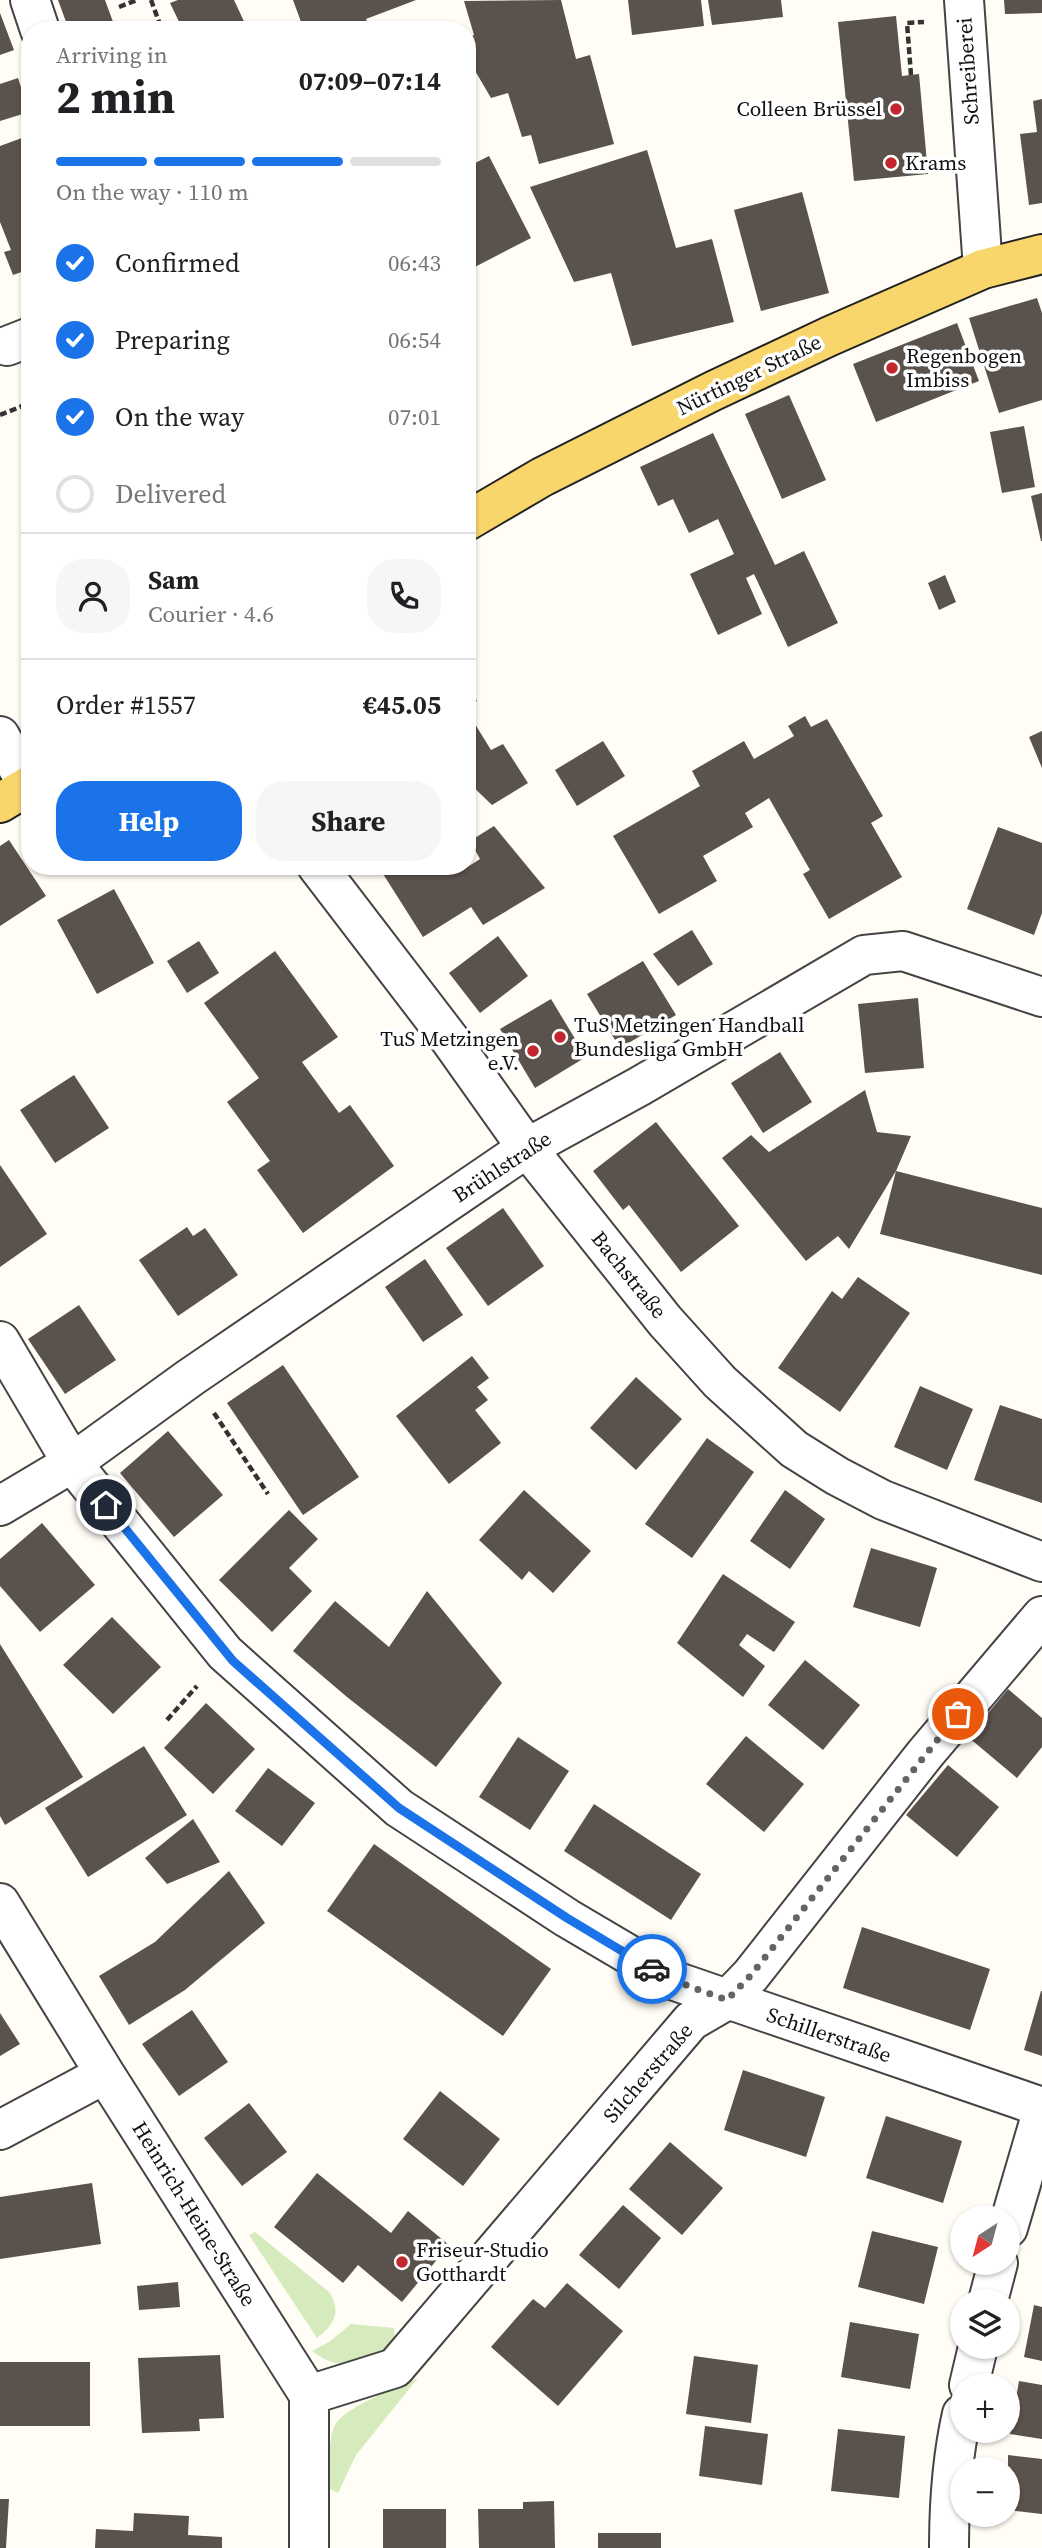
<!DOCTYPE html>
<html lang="en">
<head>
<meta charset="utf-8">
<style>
  :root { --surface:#fff; --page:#f6f6f6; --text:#202124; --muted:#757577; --line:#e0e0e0; --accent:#1a73e8 }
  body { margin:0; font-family:"Source Serif 4",serif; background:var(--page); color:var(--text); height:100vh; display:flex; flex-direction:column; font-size:26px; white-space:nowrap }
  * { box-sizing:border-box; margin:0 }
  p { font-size:23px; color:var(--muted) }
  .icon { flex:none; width:38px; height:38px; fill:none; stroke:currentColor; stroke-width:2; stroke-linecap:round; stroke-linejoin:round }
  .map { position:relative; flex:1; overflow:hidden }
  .details { position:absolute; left:21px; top:21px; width:455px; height:854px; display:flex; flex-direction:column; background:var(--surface); border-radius:28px; box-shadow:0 2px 5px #0004 }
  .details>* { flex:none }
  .needle { width:46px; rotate:216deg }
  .fabs { position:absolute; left:950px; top:2205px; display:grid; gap:14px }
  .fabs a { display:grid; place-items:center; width:70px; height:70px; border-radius:50%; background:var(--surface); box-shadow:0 2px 5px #0004; font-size:35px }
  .pin { position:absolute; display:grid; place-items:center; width:60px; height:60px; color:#fff; margin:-30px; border:4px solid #fff; border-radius:50%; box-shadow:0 2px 7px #0007 }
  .courier { position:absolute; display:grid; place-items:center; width:70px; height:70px; margin:-35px; border:5px solid #1a73e8; border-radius:50%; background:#fff; color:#222; box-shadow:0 2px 9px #0007 }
  .summary em { font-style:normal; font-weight:700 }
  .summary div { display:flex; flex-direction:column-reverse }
  .summary { display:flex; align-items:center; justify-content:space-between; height:119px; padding:0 35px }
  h1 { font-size:46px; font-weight:700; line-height:52px }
  .bar { display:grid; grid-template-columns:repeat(4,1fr); gap:10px 7px; align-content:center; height:84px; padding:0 35px }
  .bar i { height:9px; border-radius:5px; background:var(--line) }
  .bar .current { background:var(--accent) }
  .bar p { grid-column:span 4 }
  .line { display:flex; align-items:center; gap:18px; padding:0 35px; border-top:2px solid var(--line) }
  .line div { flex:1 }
  .round { display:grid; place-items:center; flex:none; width:74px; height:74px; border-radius:28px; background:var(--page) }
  ol { padding:0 35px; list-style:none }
  li { display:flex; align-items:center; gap:21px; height:77px }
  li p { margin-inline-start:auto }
  li .icon { padding:7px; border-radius:50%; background:var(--accent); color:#fff; stroke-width:4 }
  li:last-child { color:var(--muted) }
  li i { width:38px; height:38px; border:4px solid var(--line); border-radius:50% }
  .primary-button { display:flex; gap:14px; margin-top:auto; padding:14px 35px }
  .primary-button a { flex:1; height:80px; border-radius:28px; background:var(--accent); color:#fff; font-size:28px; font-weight:700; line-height:80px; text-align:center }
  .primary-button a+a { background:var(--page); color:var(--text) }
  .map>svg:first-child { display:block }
</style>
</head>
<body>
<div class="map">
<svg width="1042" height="2548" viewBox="0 0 1042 2548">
  <rect width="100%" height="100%" fill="#fffdf5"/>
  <!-- green -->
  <path fill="#d5ebbd" d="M255 2232 329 2292C342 2311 334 2325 317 2338L249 2235Z
    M351 2324 394 2328C398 2350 372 2358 355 2360 350 2360 343 2364 338 2363 329 2363 319 2356 312 2351L329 2342Z
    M418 2378 356 2455 338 2493 330 2489C330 2472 327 2437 336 2423 349 2406 397 2387 418 2378Z"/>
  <!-- building -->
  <path fill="#5a524d" d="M58 0H105L116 30H69Z
    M178 0H234L248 30H183L170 3Z
    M293 0H416L366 19 370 30H304Z
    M561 0 576 59 590 55 614 144 539 164 531 135 522 137 508 93 491 98 467 57V39L474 35 464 1Z
    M628 0H701L704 26 632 35Z
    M708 0H781L783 17 712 25Z
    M1004 0H1042V13L1005 14Z
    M0 13 14 50 0 55Z
    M896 16 902 76 919 74 928 174 854 181 838 22Z
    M18 78 29 112 0 121V84Z
    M1042 99V203L1029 205 1020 134 1037 132 1033 101Z
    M30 135V269L13 275 4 252 11 250 0 222V146Z
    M647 150 676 248 712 239 734 322 632 346 611 273 574 282 530 187Z
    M489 156 531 238 467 271V167Z
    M802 192 829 293 761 311 734 210Z
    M1037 298 1042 313V400L999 413 969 318Z
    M957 323 979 381 876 422 853 364Z
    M789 395 826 480 782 499 745 414Z
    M1024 426 1035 487 1002 493 990 432Z
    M713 433 775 565 804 551 838 623 788 647 754 574 746 578 762 614 718 635 690 574 734 554 718 519 689 533 673 499 658 506 640 467Z
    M1042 493V541H1041L1031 496Z
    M945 575 956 602 939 610 928 583Z
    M467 686 477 701 467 708Z
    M467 711 491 750 503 744 528 783 492 805 467 781Z
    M805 716 811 727 827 719 883 816 871 823 902 877 829 919 803 874 810 870 769 798 745 813 753 827 703 856 717 881 659 914 613 836 700 786 692 771 744 741 754 759 794 736 788 726Z
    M1042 731V768L1029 737Z
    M603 741 625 776 577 806 555 770Z
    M494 826 545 888 483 925 471 907 423 937 378 866 466 868 480 859 470 841Z
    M998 827 1042 843V913L1034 935 967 909Z
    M9 840 46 896 0 926V846Z
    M114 889 154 963 97 994 57 920Z
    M692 930 713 964 678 986 653 954Z
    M498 936 528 976 480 1013 449 973Z
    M199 941 219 973 187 993 167 961Z
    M275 951 338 1037 302 1062 339 1113 350 1105 394 1166 303 1233 257 1170 270 1161 227 1102 259 1078 204 1003Z
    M643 961 676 1015 620 1048 587 994Z
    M918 998 924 1068 865 1073 858 1004Z
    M551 999 586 1057 535 1088 500 1029Z
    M780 1052 812 1102 763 1133 731 1083Z
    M74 1075 109 1128 55 1163 20 1110Z
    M865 1090 877 1132 911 1136 896 1171 849 1249 838 1236 806 1261 722 1158 751 1135 769 1152Z
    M656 1122 739 1226 681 1272 629 1205 623 1210 593 1171Z
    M0 1165 47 1234 0 1267Z
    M896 1171 1042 1208V1275L880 1234Z
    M503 1208 544 1266 488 1306 446 1248Z
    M187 1227 193 1236 205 1228 238 1275 178 1316 139 1260Z
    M425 1259 463 1315 423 1342 385 1287Z
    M858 1277 910 1313 840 1412 778 1368 832 1291 842 1299Z
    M79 1305 116 1360 65 1394 28 1339Z
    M472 1356 489 1378 477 1387 488 1400 475 1410 501 1443 449 1484 396 1416Z
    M283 1365 359 1477 303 1515 227 1403Z
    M636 1377 682 1419 636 1470 590 1428Z
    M920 1386 973 1409 947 1470 894 1447Z
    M1000 1405 1042 1419V1503L974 1480Z
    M168 1431 223 1495 174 1537 120 1473Z
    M707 1438 754 1472 692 1558 645 1524Z
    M524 1490 591 1551 553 1593 529 1571 522 1580 479 1540Z
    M785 1490 825 1519 790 1569 750 1541Z
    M289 1510 318 1539 289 1568 312 1591 272 1632 219 1580Z
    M42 1523 95 1585 40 1632 0 1586V1559Z
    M871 1548 937 1568 920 1627 853 1607Z
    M723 1574 795 1622 774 1652 747 1634 739 1645 765 1666 743 1697 677 1643Z
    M427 1591 502 1683 436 1767 347 1697 293 1651 335 1601 389 1647Z
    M112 1617 161 1667 113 1714 63 1665Z
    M0 1644 83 1777 5 1825 0 1816Z
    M805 1660 860 1705 823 1750 768 1705Z
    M1008 1689 1042 1718V1747L1017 1778 968 1737Z
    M206 1703 255 1749 213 1794 164 1748Z
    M746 1736 804 1784 764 1832 706 1784Z
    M518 1737 569 1771 530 1830 479 1797Z
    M144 1746 187 1815 88 1877 45 1808Z
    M948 1765 999 1807 957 1857 906 1815Z
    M268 1768 315 1803 282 1846 235 1811Z
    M594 1804 701 1874 671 1920 564 1851Z
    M193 1819 220 1862 167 1884 145 1858Z
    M374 1844 551 1969 503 2036 327 1911Z
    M229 1871 265 1923 185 1990 129 2025 99 1976 155 1942Z
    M862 1927 990 1969 970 2030 843 1988Z
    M1041 1991H1042V2056L1024 2050Z
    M192 2010 228 2062 179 2096 142 2044Z
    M0 2013 20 2044 0 2056Z
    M743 2070 825 2097 806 2157 724 2130Z
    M440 2091 500 2139 463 2186 403 2139Z
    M249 2103 287 2152 242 2186 204 2138Z
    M886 2116 962 2141 943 2203 866 2178Z
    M670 2142 723 2188 682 2235 629 2189Z
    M317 2173 391 2233 408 2211 449 2245 402 2302 358 2265 343 2283 274 2227Z
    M92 2183 101 2244 0 2259V2197Z
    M623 2205 661 2238 619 2289 579 2255Z
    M872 2231 938 2247 924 2304 858 2287Z
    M178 2282 180 2307 139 2310 137 2286Z
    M567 2283 623 2331 558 2406 491 2347 533 2299 545 2308Z
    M1034 2305 1042 2307V2361L1024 2357Z
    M850 2322 919 2334 910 2389 841 2377Z
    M220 2355 224 2418 199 2419 200 2431 142 2433 138 2358Z
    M694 2356 758 2365 751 2423 686 2414Z
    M0 2362H90V2426H0Z
    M1019 2381 1042 2385V2439L1010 2434Z
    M705 2426 768 2434 762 2485 699 2476Z
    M838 2429 905 2436 899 2498 831 2491Z
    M1008 2455 1042 2459V2514L1008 2510Z
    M0 2499H9L6 2548H0Z
    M554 2501 555 2548H479L478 2509H523V2502Z
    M383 2509H446V2548H383Z
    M134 2513 189 2516 188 2535 222 2537V2548H95L96 2529 133 2531Z
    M598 2533H661V2548H598Z"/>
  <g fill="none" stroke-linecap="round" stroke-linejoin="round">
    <!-- minor casing -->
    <g stroke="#444" stroke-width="42">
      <path id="minor" d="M30 0 40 30
        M964 0 983 269
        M7 346 30 337
        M0 736 28 786
        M317 866 451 1041 527 1148 665 1321 720 1382 794 1449 837 1476 883 1500 1042 1562
        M0 1341 72 1463 225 1653 399 1808 567 1918 672 1980 1042 2107
        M0 1506 72 1463 191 1377 527 1148 640 1086 864 955 903 951 1042 997
        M0 1903 105 2074 309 2395V2548
        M0 2130 105 2074
        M1008 2228 1042 2112
        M988 2301 998 2263
        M969 2385 978 2347
        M309 2395 395 2368 691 2021 727 2000 751 1975 925 1754 1042 1616
        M949 2548C949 2503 952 2458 962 2414"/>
    </g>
    <!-- major casing -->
    <g stroke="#222" stroke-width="42">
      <path id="major" d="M467 521 542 477 713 391 830 336 983 269 1042 254
        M0 803 30 785"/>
    </g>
    <!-- path -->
    <path stroke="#333" stroke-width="4.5" stroke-dasharray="7 3.5" stroke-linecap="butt" d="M151 0 162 30
      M119 7 137 0
      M911 75 907 23 924 22
      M0 415 30 403
      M214 1413 268 1494
      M167 1720 197 1686"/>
    <!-- minor -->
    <use href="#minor" stroke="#fff" stroke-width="38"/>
    <!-- major -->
    <use href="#major" stroke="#f9d66b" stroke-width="38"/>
  </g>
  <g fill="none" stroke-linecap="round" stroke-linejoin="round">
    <!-- done -->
    <path stroke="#646461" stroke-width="7" stroke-dasharray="0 12.6" d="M652 1969 672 1980 727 2000 751 1975 958 1714"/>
    <!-- route -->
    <path stroke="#1a73e8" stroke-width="9" d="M106 1505 233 1661 399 1808 567 1918 652 1969"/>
  </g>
  <!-- markers -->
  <g fill="#c4262e" stroke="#fff" stroke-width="2.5">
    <circle cx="896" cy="109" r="7"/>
    <circle cx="891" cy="163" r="7"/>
    <circle cx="892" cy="368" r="7"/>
    <circle cx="560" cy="1037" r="7"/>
    <circle cx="533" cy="1051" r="7"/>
    <circle cx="402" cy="2262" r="7"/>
  </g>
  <g text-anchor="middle" stroke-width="7" stroke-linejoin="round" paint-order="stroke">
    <!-- street labels -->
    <g font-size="21" fill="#111" stroke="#fff">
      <text transform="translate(968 71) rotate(-94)" y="7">Schreiberei</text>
      <text transform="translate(749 375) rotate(-26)" y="7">Nürtinger Straße</text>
      <text transform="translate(502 1167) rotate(-33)" y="7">Brühlstraße</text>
      <text transform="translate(629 1275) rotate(51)" y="7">Bachstraße</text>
      <text transform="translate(829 2035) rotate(19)" y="7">Schillerstraße</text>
      <text transform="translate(648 2073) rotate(-49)" y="7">Silcherstraße</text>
      <text transform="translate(194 2214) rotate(58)" y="7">Heinrich-Heine-Straße</text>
    </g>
    <!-- poi labels -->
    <g font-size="21" fill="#111" stroke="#fff" text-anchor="start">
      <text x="882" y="116" text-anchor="end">Colleen Brüssel</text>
      <text x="905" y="170">Krams</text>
      <text x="906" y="363">Regenbogen<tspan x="906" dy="24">Imbiss</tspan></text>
      <text x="574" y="1032">TuS Metzingen Handball<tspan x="574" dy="24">Bundesliga GmbH</tspan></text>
      <text x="519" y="1046" text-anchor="end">TuS Metzingen<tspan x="519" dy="24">e.V.</tspan></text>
      <text x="416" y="2257">Friseur-Studio<tspan x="416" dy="24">Gotthardt</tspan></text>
    </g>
  </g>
</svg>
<div class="fabs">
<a><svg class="needle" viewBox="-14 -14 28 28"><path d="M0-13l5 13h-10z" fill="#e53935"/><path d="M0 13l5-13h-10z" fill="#757577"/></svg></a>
<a><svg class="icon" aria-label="layers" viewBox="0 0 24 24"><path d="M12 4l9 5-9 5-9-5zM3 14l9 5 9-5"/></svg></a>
<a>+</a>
<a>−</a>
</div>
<div class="pin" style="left:958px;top:1714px;background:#ea580c"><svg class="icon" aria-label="bag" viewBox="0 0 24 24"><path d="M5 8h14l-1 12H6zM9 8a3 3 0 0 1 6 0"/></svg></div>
<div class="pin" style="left:106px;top:1505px;background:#1f2937"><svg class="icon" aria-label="home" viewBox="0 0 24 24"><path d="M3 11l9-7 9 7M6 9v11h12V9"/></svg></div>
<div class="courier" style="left:652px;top:1969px"><svg class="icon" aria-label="car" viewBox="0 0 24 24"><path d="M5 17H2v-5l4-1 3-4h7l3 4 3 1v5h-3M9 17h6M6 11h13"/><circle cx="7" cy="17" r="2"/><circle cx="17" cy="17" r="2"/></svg></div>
<section class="details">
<div class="summary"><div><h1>2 min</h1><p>Arriving in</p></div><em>07:09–07:14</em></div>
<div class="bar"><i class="current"></i><i class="current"></i><i class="current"></i><i></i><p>On the way · 110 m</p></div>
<ol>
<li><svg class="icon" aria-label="check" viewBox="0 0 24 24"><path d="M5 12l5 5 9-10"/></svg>Confirmed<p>06:43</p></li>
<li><svg class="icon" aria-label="check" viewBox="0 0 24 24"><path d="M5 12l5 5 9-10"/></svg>Preparing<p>06:54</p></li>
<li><svg class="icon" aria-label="check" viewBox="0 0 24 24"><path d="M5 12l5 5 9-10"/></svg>On the way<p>07:01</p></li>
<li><i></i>Delivered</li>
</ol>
<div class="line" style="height:126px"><a class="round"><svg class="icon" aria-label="person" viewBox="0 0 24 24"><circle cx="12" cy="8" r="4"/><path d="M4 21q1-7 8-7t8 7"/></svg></a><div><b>Sam</b><p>Courier · 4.6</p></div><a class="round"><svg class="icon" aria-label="phone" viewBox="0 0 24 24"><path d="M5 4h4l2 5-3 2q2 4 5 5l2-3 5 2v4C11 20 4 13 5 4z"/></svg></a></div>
<div class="line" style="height:91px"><div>Order #1557</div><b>€45.05</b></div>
<div class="primary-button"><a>Help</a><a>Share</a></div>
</section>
</div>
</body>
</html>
